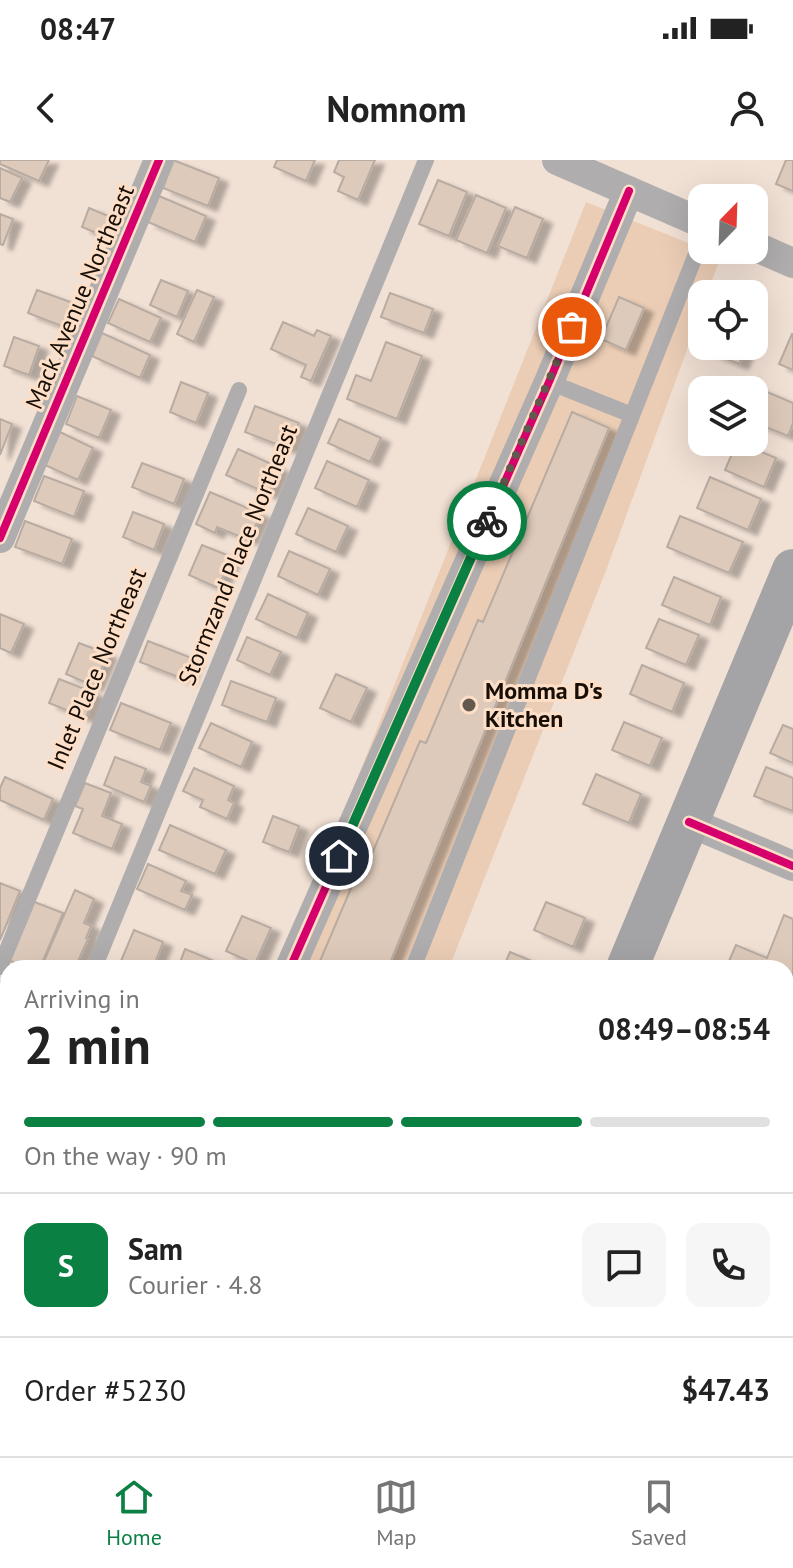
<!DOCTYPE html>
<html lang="en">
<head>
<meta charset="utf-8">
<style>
  :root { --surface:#fff; --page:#f6f6f6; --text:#222; --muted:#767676; --line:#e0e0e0; --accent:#0b8043 }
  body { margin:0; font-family:"PT Sans",sans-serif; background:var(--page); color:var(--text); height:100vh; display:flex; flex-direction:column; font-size:30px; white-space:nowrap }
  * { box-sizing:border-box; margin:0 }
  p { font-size:26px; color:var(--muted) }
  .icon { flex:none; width:44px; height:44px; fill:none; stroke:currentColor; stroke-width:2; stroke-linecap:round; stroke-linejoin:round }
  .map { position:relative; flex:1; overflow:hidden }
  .details { position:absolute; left:0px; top:800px; width:794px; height:496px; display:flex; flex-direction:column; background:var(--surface); border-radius:24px 24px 0 0; box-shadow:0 8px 32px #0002 }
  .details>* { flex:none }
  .needle { width:52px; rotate:23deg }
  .buttons { position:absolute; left:688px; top:24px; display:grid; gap:16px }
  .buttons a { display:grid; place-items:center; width:80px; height:80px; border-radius:16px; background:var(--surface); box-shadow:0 8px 32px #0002; font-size:40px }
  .pin { position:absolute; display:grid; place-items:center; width:68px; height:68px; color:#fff; margin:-34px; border:4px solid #fff; border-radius:50%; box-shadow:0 2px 8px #0007 }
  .courier { position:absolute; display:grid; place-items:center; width:80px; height:80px; margin:-40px; border:6px solid #0b8043; border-radius:50%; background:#fff; color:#222; box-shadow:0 2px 10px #0007 }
  .overview em { font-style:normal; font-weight:700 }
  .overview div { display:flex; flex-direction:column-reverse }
  .overview { display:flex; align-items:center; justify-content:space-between; height:136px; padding:0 24px }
  h1 { font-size:52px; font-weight:700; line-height:60px }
  .bar { display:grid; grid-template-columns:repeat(4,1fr); gap:12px 8px; align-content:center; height:96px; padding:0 24px }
  .bar i { height:10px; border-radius:6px; background:var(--line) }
  .bar .selected { background:var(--accent) }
  .bar p { grid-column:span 4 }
  .line { display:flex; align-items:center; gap:20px; padding:0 24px; border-top:2px solid var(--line) }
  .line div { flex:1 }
  .round { display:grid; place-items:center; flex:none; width:84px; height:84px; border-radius:16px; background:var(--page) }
  .status { display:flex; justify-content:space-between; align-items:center; height:56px; padding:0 40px; background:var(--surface); direction:ltr }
  .status svg { height:22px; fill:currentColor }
  header { display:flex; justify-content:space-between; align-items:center; height:104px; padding:0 24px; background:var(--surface); font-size:36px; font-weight:700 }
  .tab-bar { display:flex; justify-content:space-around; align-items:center; height:112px; border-top:2px solid var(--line); background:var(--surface); font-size:22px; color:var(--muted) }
  .tab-bar a { display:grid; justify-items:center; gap:4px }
  .tab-bar .selected { color:var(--accent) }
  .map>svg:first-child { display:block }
</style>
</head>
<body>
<div class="status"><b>08:47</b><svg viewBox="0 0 49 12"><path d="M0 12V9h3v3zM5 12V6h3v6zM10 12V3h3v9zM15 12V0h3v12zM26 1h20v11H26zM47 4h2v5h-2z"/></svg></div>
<header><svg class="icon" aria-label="back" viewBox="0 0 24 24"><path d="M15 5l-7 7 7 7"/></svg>Nomnom<svg class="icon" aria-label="person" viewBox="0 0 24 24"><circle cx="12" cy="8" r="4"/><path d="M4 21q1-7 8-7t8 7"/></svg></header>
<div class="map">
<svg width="793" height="1296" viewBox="0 0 793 1296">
  <defs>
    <filter id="shadow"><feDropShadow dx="9" dy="5" stdDeviation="2" flood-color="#0004"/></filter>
  </defs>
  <rect width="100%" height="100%" fill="#f1e0d4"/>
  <!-- green -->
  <path fill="#ebcdb5" d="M586 42 721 96 707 134H702V149L607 408 449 808H282Z"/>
  <!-- building -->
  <path fill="#decaba" stroke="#b8aba2" stroke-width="2" filter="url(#shadow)" d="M0 0H49L39 21 0 4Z
    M173 0 219 18 208 46 163 28Z
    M277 0H315L306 21 274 7Z
    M339 0H375L358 40 338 31 344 17 334 12Z
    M786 0H793V31L776 24Z
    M0 8 22 18 10 42 0 38Z
    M438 20 467 32 449 76 419 64Z
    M476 35 506 48 487 93 456 80Z
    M159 36 206 56 195 82 148 62Z
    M515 47 543 59 527 98 498 86Z
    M89 48 113 58 106 77 82 67Z
    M0 54 13 59 3 85 0 84Z
    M161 120 188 131 177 157 150 145Z
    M37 130 76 144 67 168 28 153Z
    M197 130 214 137 194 182 177 174Z
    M390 133 433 149 424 173 381 157Z
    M619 137 644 148 626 190 601 179Z
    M119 139 161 158 150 182 108 163Z
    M283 162 314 176 317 170 331 176 311 221 301 217 306 205 271 189Z
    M102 173 150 195 140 218 92 196Z
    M792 174H793V210L779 204Z
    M14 177 39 186 29 215 4 206Z
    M386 182 422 196 397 259 347 239 356 215 371 221Z
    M715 186H747L739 204 712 193Z
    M181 222 208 233 196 263 170 252Z
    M746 223 793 243V263L788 276 754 262V230H743Z
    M77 236 111 250 99 278 66 264Z
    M255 246 299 263 289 289 245 272Z
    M572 252 609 268 388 808H317L366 693 371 696 420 581 426 583 478 460 483 462Z
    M0 259 12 264 0 295Z
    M339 259 381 278 370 302 328 283Z
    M60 272 93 288 78 320 45 305Z
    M737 282 776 298 764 327 725 310Z
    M238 289 280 308 269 334 226 315Z
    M327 301 369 320 357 347 315 328Z
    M142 303 184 319 174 344 132 327Z
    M44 316 84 331 74 357 34 341Z
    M710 317 761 339 748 370 697 348Z
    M210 332 261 354 249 380 217 367 215 373 196 364Z
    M308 348 348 366 336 392 296 374Z
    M133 352 164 364 154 390 123 377Z
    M680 356 743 382 729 413 667 387Z
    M25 361 72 379 62 404 15 387Z
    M202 385 232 397 218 428 189 415Z
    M289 391 330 409 318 435 278 416Z
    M674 417 721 437 710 465 662 445Z
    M268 434 308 453 297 478 256 459Z
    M0 454 24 464 11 493 0 488Z
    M659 459 699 475 686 505 646 488Z
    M247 477 281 492 270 515 237 500Z
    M148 481 194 499 186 520 140 502Z
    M79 483 108 494 94 526 66 514Z
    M642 505 684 523 672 552 630 534Z
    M336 514 367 528 351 562 320 548Z
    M59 519 95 533 86 558 49 543Z
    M231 521 276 538 267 562 222 545Z
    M121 543 171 563 160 590 110 570Z
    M624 562 662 578 650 606 612 590Z
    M211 563 252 582 241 607 199 588Z
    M783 565 793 569V603L770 593Z
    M115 597 146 609 141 622 151 626 144 642 104 625Z
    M766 607 793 618V651L754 636Z
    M194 608 234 626 228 640 234 643 227 659 200 647 203 640 183 631Z
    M596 614 641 634 629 663 583 644Z
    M5 617 53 639 44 660 0 640V628Z
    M85 623 111 633 102 656 122 664 112 689 73 673 83 649 75 646Z
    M273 656 299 666 289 692 263 682Z
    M170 665 226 690 215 714 159 690Z
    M148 704 186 721 181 731 192 735 185 750 137 729Z
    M0 723 20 731 0 780Z
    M75 730 94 739 84 763 91 766 86 778 88 779 75 808H41Z
    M32 741 63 753 40 808H26L8 800Z
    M546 742 585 758 573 787 534 770Z
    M784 755 793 759V816L786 832V808H726L736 785 767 798Z
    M242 756 271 768 255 804 226 791Z
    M134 770 163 782 153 808H118Z
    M185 789 214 801 211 808H178Z
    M510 792 548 808H503Z
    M786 849 793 852V921L786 918Z
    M0 911 8 915 6 977 0 974Z
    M790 971 793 972V1030L786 1028V980Z
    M0 1011 8 1014V1042L0 1038Z
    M265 1288H350L346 1296H261Z
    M487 1288H538L547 1292 546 1296H484Z
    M613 1288H640L637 1296H610Z
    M710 1288H750L746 1296H730Z"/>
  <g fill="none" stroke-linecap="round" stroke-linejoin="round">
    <!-- service -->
    <path stroke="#b0adaf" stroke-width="16" d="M549 222 632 255
      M0 807 239 230
      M94 808 426 0
      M413 808 702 79
      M0 1046 8 1050
      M786 1062 793 1065
      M559 1288 578 1296
      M211 1296 215 1288
      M365 1296 368 1288"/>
    <!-- minor -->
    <path stroke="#b0adaf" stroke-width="30" d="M557 0 702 63
      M754 86 793 103
      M0 378 159 0
      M689 662 793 706
      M290 808 549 222 629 31
      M0 1281 8 1261
      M56 1288 74 1296"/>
    <!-- secondary -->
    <path stroke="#a4a3a5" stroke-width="42" d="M627 808 793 410
      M422 1296 425 1288"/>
    <!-- primary -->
    <path stroke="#aaa5a6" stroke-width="44" d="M0 842 8 846
      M786 1188 793 1191"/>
    <!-- cycleway casing -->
    <g stroke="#fddfc8" stroke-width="13">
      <path id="cycleway" d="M0 378 159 0
        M689 662 793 706
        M290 808 549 222 629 31"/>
    </g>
    <!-- cycleway -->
    <use href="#cycleway" stroke="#d6006c" stroke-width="8"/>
  </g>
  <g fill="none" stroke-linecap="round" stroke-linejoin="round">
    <!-- done -->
    <path stroke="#63584e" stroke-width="8" stroke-dasharray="0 14.4" d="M487 361 572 167"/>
    <!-- route -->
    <path stroke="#0b8043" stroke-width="10" d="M339 696 487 361"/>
  </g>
  <!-- markers -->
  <circle fill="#63584e" stroke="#fddfc8" stroke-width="3" cx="469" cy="545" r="8"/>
  <g text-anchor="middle" stroke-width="6" stroke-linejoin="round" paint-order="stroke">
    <!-- street labels -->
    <g font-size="24" fill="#170e06" stroke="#fddfc8">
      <text transform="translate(80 137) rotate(-67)" y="8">Mack Avenue Northeast</text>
      <text transform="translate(238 395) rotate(-68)" y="8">Stormzand Place Northeast</text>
      <text transform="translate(97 509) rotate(-67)" y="8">Inlet Place Northeast</text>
    </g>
    <!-- poi labels -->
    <g font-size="24" font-weight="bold" fill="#170e06" stroke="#fddfc8" text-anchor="start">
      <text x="485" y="539">Momma D's<tspan x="485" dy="28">Kitchen</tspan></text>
    </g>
  </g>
</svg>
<div class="buttons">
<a><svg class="needle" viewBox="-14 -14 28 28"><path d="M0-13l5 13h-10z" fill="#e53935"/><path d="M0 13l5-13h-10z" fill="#767676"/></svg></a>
<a><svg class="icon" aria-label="locate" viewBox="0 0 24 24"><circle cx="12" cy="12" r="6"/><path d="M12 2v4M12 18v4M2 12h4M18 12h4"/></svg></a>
<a><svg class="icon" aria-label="layers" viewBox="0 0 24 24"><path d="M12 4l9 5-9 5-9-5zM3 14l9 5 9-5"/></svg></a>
</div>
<div class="pin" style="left:572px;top:167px;background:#ea580c"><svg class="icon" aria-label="bag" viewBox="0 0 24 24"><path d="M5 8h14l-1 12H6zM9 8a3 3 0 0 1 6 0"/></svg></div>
<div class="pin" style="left:339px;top:696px;background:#1f2937"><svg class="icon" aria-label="home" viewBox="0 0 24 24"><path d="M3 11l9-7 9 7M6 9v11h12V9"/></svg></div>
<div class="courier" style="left:487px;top:361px"><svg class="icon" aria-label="bike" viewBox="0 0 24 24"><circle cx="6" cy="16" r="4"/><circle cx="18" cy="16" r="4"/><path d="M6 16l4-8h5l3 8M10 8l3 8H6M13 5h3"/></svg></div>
<section class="details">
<div class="overview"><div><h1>2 min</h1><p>Arriving in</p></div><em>08:49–08:54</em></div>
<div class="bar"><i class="selected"></i><i class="selected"></i><i class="selected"></i><i></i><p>On the way · 90 m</p></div>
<div class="line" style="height:144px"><b class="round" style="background:var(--accent);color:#fff">S</b><div><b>Sam</b><p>Courier · 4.8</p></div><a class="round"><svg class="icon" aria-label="chat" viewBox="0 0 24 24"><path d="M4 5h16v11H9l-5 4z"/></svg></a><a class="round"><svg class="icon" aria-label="phone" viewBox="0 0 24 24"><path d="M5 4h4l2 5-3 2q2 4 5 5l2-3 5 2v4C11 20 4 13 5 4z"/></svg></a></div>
<div class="line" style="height:104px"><div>Order #5230</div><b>$47.43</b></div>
</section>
</div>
<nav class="tab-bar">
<a class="selected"><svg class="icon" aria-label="home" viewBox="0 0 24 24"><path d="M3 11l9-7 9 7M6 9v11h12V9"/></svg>Home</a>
<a><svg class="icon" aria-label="map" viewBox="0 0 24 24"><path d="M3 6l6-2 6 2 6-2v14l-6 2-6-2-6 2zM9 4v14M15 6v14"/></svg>Map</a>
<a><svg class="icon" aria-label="saved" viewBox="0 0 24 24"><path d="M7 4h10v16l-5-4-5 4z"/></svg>Saved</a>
</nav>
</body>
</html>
